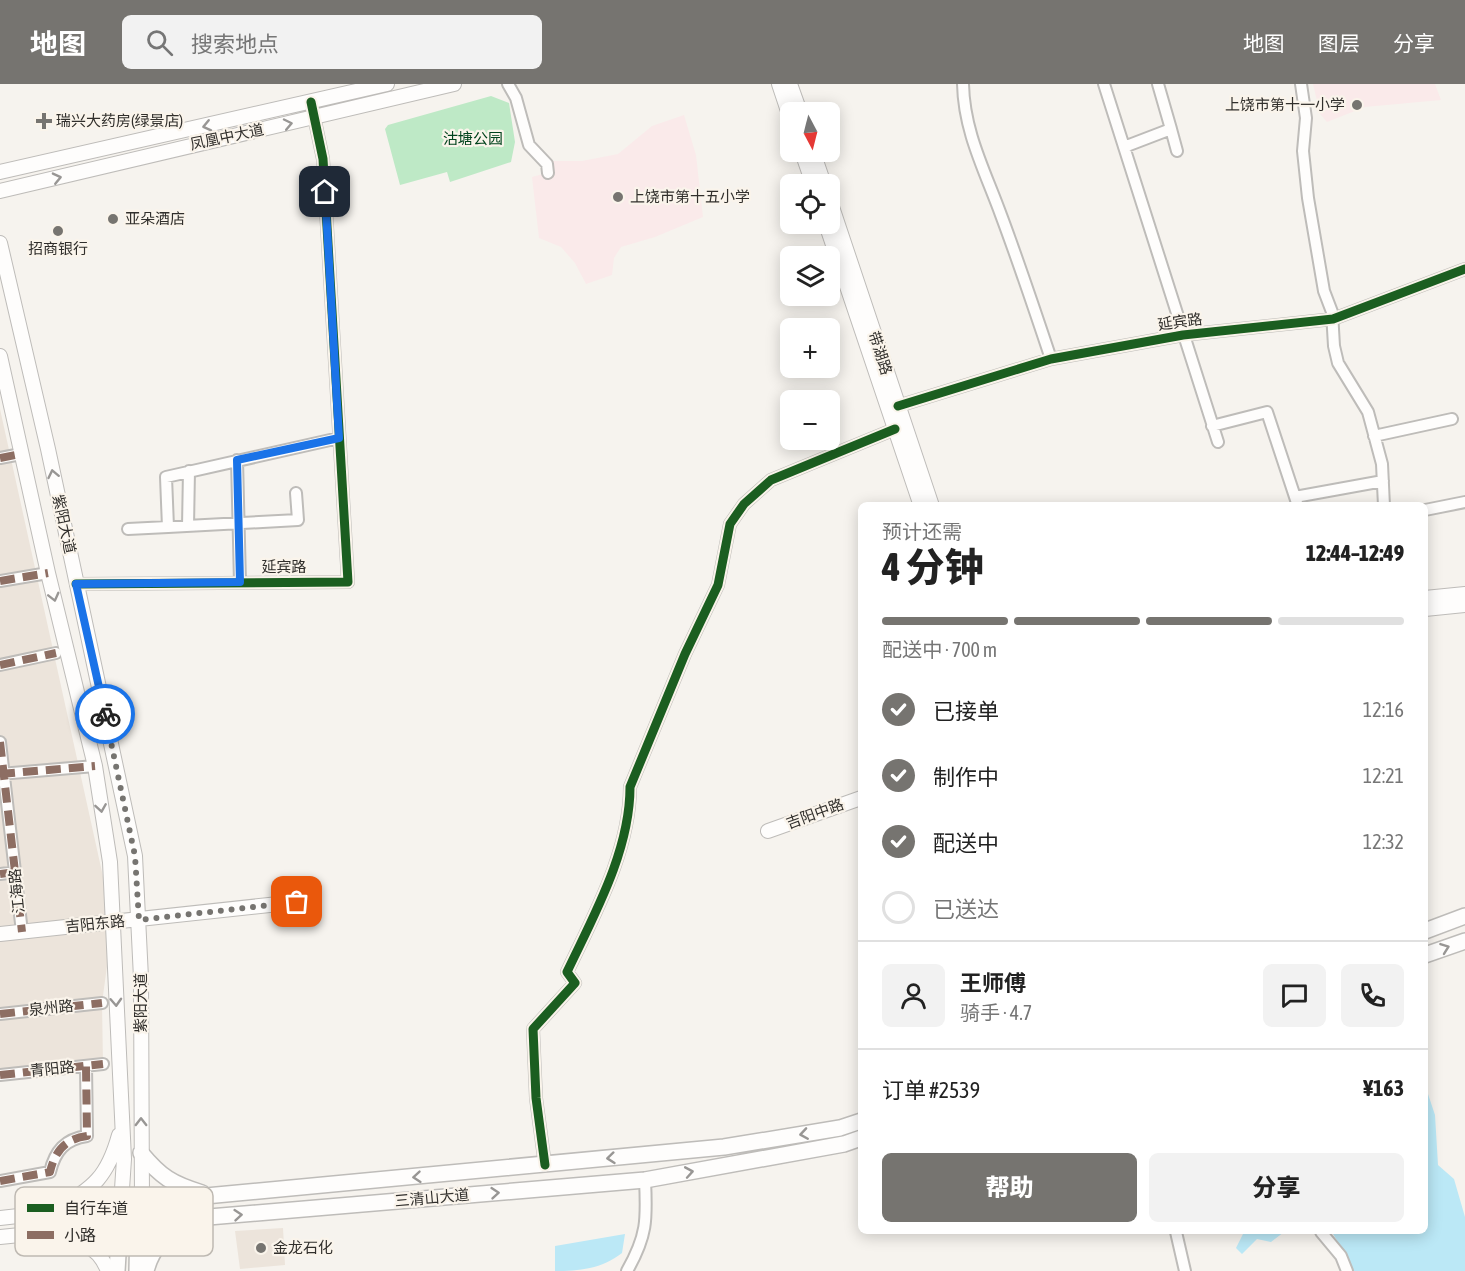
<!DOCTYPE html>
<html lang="zh">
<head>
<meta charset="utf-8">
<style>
  :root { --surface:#fff; --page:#f2f2f2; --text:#222; --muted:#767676; --line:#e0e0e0; --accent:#767470 }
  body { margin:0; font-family:"Asap Condensed","Noto Sans SC",sans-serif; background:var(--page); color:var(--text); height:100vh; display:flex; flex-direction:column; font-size:22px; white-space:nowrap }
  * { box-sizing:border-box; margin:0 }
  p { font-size:20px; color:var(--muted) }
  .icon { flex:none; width:33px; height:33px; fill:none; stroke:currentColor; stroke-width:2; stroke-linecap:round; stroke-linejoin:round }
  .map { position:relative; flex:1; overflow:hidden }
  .details { position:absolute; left:858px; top:418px; width:570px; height:732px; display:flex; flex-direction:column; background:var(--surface); border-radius:9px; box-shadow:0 3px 15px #0003 }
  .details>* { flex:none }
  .needle { width:39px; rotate:173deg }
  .fabs { position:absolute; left:780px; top:18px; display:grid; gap:12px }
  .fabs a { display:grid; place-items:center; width:60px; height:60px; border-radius:9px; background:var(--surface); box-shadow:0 3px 15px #0003; font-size:30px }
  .pin { position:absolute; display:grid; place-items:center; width:51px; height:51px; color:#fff; margin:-26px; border-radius:12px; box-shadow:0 3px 9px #0006 }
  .courier { position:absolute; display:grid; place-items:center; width:60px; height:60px; margin:-30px; border:4px solid #1a73e8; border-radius:50%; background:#fff; color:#222; box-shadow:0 2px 8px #0007 }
  .overview em { font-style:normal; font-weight:800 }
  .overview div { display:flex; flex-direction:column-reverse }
  .overview { display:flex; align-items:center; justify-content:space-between; height:102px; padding:0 24px }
  h1 { font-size:39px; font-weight:800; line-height:45px }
  .bar { display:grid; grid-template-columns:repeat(4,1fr); gap:9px 6px; align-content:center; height:72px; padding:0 24px }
  .bar i { height:8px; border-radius:4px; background:var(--line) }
  .bar .current { background:var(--accent) }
  .bar p { grid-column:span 4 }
  .line { display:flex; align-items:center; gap:15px; padding:0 24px; border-top:2px solid var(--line) }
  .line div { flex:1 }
  .round { display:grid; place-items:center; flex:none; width:63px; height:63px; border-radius:9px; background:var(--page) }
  ol { padding:0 24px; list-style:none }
  li { display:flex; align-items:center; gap:18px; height:66px }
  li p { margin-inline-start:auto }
  li .icon { padding:6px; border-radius:50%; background:var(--accent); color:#fff; stroke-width:4 }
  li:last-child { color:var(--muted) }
  li i { width:33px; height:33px; border:3px solid var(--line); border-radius:50% }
  .button { display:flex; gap:12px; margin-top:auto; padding:12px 24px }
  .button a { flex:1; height:69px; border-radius:9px; background:var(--accent); color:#fff; font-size:24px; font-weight:800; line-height:69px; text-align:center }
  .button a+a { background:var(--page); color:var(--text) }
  header { display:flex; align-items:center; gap:36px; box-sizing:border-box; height:84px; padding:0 30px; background:var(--accent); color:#fff }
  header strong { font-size:28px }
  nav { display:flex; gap:33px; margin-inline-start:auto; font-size:21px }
  .search { width:420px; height:54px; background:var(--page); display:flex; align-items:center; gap:15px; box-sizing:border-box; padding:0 21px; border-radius:9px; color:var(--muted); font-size:22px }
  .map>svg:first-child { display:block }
</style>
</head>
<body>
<header>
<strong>地图</strong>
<div class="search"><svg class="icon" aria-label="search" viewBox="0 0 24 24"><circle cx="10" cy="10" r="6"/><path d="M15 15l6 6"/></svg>搜索地点</div>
<nav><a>地图</a><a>图层</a><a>分享</a></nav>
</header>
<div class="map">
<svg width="1465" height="1187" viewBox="0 0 1465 1187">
  <rect width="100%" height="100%" fill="#f6f3ee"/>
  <!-- built -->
  <path fill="#ece4db" d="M0 325 113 838 102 919 103 980 0 991Z
    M283 1144 285 1181 240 1185 235 1147Z"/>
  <!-- education -->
  <path fill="#faeaea" d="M1313 0H1435L1441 16 1365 23 1327 38 1320 30Z
    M684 31 696 71 703 133 655 153 621 163 614 174 612 191 586 200 575 179 561 163 539 154 532 93 554 87 549 77H582L618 70 652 42Z"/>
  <!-- green -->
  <path fill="#bee9c6" d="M491 12 509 19 515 58 511 78 450 98 447 88 400 101 385 45 388 41Z"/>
  <!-- water -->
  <path fill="#bbe8f6" d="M1425 1001 1435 1031 1438 1081 1454 1095 1465 1133V1187H1354L1332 1148H1425Z
    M1244 1148H1284L1271 1158 1257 1155 1242 1170 1236 1164Z
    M625 1150 622 1169C602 1185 579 1187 555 1187V1162Z"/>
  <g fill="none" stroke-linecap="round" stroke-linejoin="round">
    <!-- minor casing -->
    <g stroke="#bebcb9" stroke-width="14">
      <path id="minor" d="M508 0 516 14 529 61 547 80 548 89
        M963 0C964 48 985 87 1001 131 1019 179 1035 227 1051 275
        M1104 0 1218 358
        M1301 0 1306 34 1303 67 1308 114 1324 207 1332 228 1334 262 1338 279 1368 328 1382 380 1384 422
        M1171 45 1177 67
        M1124 63 1171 45 1158 0
        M898 322 1051 275 1183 251 1333 235 1465 185
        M1212 342 1267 328 1298 422
        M1374 352 1452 335
        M0 374 21 370
        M237 376 240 498
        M1295 413 1383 397
        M1425 426 1465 418
        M188 442 189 387
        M168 443 298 436 296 409
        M128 445 168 443 166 393 339 354
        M0 497 48 489
        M76 500 348 498 323 75 311 18
        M0 581 56 569
        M0 658 22 848
        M0 690 95 682
        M0 790 16 788
        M0 930 102 919
        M0 991 103 980
        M545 1081 536 1014 533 945 575 899 567 888C594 831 630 767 630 703L685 570 718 501 730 440 744 420 771 396 895 345
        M0 1097 50 1088C55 1067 65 1055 87 1052L86 982
        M1176 1148 1185 1187
        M1321 1148 1341 1172 1347 1187
        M627 1187C647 1152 647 1136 645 1096"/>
    </g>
    <!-- major casing -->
    <g stroke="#bebcb9" stroke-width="16">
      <path id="major" d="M779 0 790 33
        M790 0 800 28
        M802 68 813 100
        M813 68 824 100
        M0 88 387 0
        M0 107 454 0
        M830 117 932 422
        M826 140 921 422
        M0 159 48 365 135 772 141 894 142 1118 0 1134
        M0 272 48 489 95 682 110 778 124 1075 121 1120
        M1425 514 1465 510
        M1425 525 1465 521
        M768 747 861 714
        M0 850 297 818
        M57 1124C94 1105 108 1091 119 1051
        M0 1153 138 1139
        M50 1156C76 1154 98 1160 108 1187"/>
    </g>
    <!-- highway casing -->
    <g stroke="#bebcb9" stroke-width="18">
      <path id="highway" d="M1425 847 1465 832
        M1425 871 1465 857
        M141 1069C161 1093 172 1100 202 1109
        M138 1139 645 1096 844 1060 861 1054
        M117 1187 121 1120
        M137 1187 138 1139 142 1118 724 1063 840 1044 861 1037
        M146 1187C152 1162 168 1149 191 1140"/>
    </g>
    <!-- minor -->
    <use href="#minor" stroke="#fefdfc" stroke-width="10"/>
    <!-- major -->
    <use href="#major" stroke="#fefdfc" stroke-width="14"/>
    <!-- highway -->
    <use href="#highway" stroke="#fefdfc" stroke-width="15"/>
    <!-- quiet -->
    <path stroke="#8d6e63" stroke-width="8" stroke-dasharray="15 8" stroke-linecap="butt" d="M0 374 21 370
      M0 497 48 489
      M0 581 56 569
      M0 658 22 848
      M0 690 95 682
      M0 790 16 788
      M0 930 102 919
      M0 991 103 980
      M0 1097 50 1088C55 1067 65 1055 87 1052L86 982"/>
    <!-- cycleway casing -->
    <g stroke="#faf4eb" stroke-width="13">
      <path id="cycleway" d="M898 322 1051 275 1183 251 1333 235 1465 185
        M76 500 348 498 323 75 311 18
        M545 1081 536 1014 533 945 575 899 567 888C594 831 630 767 630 703L685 570 718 501 730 440 744 420 771 396 895 345"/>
    </g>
    <!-- cycleway -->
    <use href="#cycleway" stroke="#1b5e20" stroke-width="9"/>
  </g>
  <!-- one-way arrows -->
  <defs><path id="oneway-chevron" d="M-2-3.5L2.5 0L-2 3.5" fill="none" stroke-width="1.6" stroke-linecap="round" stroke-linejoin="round" transform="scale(1.5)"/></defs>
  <g stroke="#989694">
    <use href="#oneway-chevron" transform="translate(288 40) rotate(-12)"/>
    <use href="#oneway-chevron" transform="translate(207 42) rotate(167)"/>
    <use href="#oneway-chevron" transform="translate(57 94) rotate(-13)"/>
    <use href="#oneway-chevron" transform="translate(53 390) rotate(-102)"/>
    <use href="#oneway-chevron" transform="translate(54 513) rotate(76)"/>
    <use href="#oneway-chevron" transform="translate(101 724) rotate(81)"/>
    <use href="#oneway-chevron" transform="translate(1445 864) rotate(-20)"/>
    <use href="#oneway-chevron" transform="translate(116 918) rotate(87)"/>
    <use href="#oneway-chevron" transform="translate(141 1038) rotate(-90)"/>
    <use href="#oneway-chevron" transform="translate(804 1050) rotate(171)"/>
    <use href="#oneway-chevron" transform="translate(611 1074) rotate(174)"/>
    <use href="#oneway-chevron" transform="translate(689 1088) rotate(-10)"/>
    <use href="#oneway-chevron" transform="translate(417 1093) rotate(175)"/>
    <use href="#oneway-chevron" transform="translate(495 1109) rotate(-5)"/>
    <use href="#oneway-chevron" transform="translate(238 1131) rotate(-5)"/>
  </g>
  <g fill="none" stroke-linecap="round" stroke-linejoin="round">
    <!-- done -->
    <path stroke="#767470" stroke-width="6" stroke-dasharray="0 10.8" d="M105 630 135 772 139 836 297 818"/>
    <!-- route -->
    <path stroke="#1a73e8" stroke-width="8" d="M105 630 76 500 240 498 237 376 339 354 325 108"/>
  </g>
  <!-- markers -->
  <g fill="#767470" stroke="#faf4eb" stroke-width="2">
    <circle cx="1357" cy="21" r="6"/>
    <path d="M41 28h6v6h6v6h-6v6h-6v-6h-6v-6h6z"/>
    <circle cx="618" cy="113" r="6"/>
    <circle cx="113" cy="135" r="6"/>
    <circle cx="58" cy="147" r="6"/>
    <circle cx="261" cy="1164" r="6"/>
  </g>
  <g text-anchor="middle" stroke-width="4.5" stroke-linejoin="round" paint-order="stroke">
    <!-- poi labels -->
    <g font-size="15" fill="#312f2c" stroke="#faf4eb" text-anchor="start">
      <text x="1345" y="26" text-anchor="end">上饶市第十一小学</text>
      <text x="56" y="42">瑞兴大药房(绿景店)</text>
      <text x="630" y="118">上饶市第十五小学</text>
      <text x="125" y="140">亚朵酒店</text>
      <text x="58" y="170" text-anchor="middle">招商银行</text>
      <text x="273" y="1169">金龙石化</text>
    </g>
    <!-- street labels -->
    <g font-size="15" fill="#312f2c" stroke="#faf4eb">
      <text transform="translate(227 53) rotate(-12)" y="5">凤凰中大道</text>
      <text transform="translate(1180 238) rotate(-8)" y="5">延宾路</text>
      <text transform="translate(880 269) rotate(72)" y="5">带湖路</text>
      <text transform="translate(64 440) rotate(78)" y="5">紫阳大道</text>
      <text x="284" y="488">延宾路</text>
      <text transform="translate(815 730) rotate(-20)" y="5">吉阳中路</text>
      <text transform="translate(17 807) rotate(-96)" y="5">江海路</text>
      <text transform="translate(95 840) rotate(-6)" y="5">吉阳东路</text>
      <text transform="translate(141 919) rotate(-90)" y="5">紫阳大道</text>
      <text transform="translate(51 924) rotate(-6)" y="5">泉州路</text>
      <text transform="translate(52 985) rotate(-6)" y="5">青阳路</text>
      <text transform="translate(432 1114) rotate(-5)" y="5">三清山大道</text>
    </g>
    <!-- park labels -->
    <g font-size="15" fill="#00431d" stroke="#faf4eb">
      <text x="473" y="60">沽塘公园</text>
    </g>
  </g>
  <!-- legend -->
  <rect x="15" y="1103" width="198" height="69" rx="9" fill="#faf4eb" stroke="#beb9b2" stroke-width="1.5"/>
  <rect x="27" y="1120" width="27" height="8" fill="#1b5e20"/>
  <rect x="27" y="1147" width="27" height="8" fill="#8d6e63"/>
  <g font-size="16" fill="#312f2c">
    <text x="64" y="1130">自行车道</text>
    <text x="64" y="1157">小路</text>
  </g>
</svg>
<div class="fabs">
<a><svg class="needle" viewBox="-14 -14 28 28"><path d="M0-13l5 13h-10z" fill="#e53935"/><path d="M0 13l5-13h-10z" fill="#767676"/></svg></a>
<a><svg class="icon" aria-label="locate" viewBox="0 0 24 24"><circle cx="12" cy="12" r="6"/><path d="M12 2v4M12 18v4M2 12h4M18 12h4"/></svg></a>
<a><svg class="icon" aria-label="layers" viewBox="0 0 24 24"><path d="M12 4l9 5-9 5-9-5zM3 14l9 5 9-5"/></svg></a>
<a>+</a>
<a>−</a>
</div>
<div class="pin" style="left:297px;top:818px;background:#ea580c"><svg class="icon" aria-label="bag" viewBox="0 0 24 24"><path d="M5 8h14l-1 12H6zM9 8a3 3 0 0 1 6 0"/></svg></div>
<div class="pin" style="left:325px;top:108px;background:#1f2937"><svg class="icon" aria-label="home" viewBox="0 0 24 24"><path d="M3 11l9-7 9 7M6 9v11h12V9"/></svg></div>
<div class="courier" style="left:105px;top:630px"><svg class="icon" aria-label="bike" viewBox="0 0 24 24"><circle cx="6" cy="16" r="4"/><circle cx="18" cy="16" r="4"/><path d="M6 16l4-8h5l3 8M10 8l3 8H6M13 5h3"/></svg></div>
<section class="details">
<div class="overview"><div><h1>4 分钟</h1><p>预计还需</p></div><em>12:44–12:49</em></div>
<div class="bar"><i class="current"></i><i class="current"></i><i class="current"></i><i></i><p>配送中 · 700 m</p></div>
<ol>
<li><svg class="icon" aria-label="check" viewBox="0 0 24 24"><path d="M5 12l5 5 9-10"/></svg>已接单<p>12:16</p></li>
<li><svg class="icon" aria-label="check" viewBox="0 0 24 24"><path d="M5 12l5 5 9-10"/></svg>制作中<p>12:21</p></li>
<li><svg class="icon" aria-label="check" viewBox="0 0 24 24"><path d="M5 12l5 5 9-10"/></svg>配送中<p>12:32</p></li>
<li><i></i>已送达</li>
</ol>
<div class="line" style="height:108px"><a class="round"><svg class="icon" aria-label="person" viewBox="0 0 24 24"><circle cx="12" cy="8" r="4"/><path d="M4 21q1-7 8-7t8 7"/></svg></a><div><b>王师傅</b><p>骑手 · 4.7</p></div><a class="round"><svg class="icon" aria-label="chat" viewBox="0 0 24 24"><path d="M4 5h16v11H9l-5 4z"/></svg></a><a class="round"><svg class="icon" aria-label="phone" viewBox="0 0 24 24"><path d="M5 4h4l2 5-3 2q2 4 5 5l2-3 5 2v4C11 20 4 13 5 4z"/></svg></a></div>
<div class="line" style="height:78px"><div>订单 #2539</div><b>¥163</b></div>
<div class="button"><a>帮助</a><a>分享</a></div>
</section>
</div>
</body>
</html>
